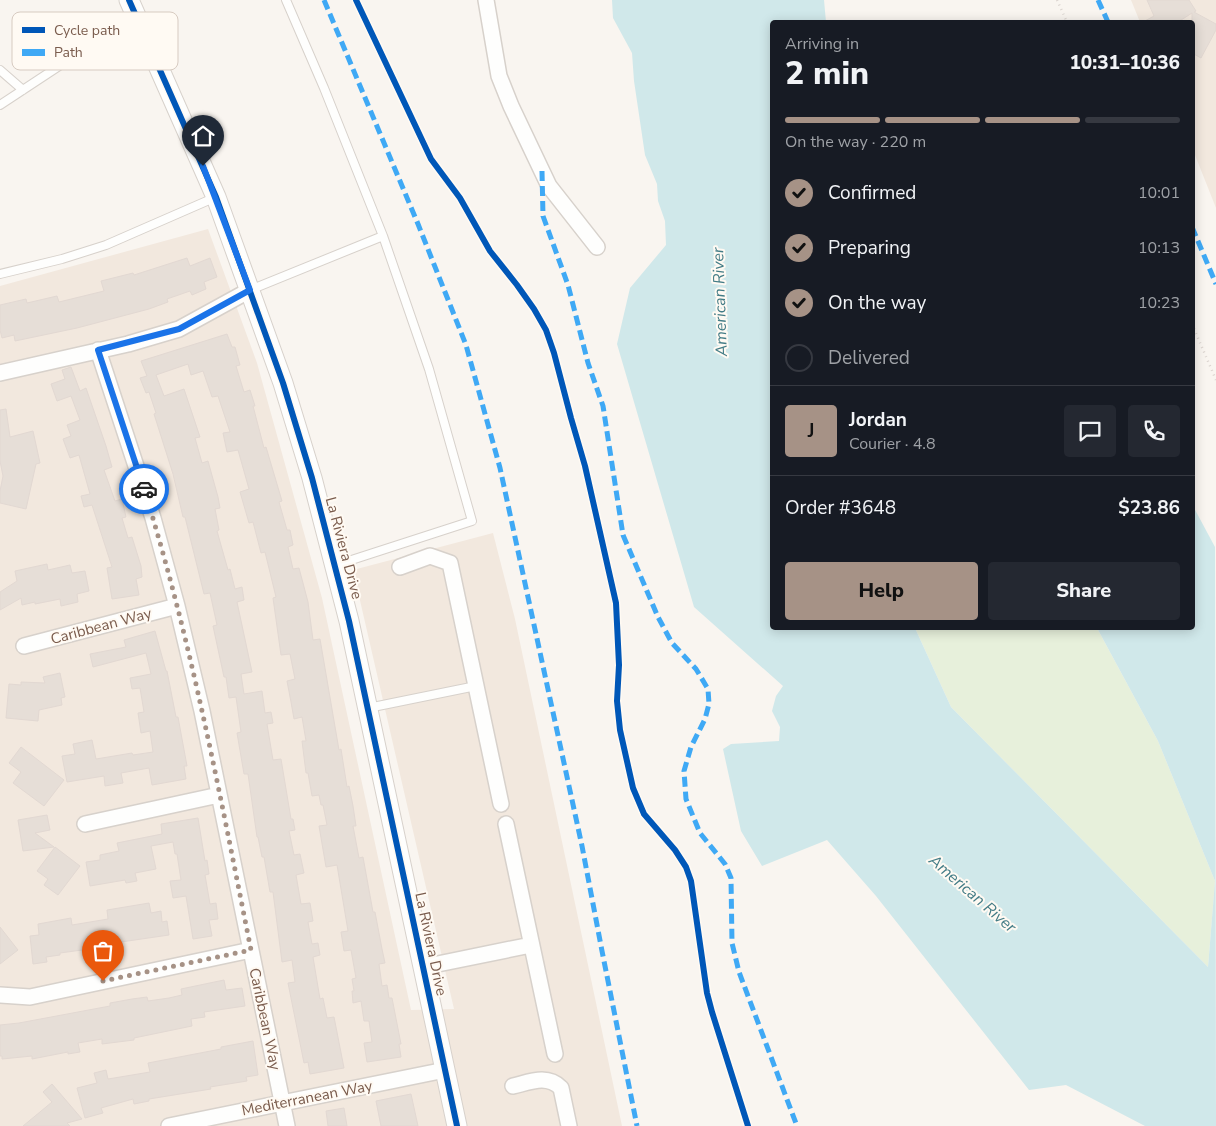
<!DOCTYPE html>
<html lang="en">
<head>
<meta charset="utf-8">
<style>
  :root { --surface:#171b24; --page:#242831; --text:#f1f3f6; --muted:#9ea1a6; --line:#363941; --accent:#a69286 }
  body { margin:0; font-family:"Nunito Sans",sans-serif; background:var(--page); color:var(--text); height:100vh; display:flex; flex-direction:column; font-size:19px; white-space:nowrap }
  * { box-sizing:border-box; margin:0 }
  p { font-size:16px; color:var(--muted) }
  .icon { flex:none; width:28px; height:28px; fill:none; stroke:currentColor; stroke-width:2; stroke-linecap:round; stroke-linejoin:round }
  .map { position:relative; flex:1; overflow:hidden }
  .drawer { position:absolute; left:770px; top:20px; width:425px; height:610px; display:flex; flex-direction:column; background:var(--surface); border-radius:5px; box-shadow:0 2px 12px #0003 }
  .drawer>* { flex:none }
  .pin { position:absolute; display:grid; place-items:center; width:42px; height:42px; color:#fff; margin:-51px -21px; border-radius:50% 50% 50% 0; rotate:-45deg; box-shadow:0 0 5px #0007 }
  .pin .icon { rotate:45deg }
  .courier { position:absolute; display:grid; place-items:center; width:50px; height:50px; margin:-25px; border:4px solid #1a73e8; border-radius:50%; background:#fff; color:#222; box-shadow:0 1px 6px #0007 }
  .overview em { font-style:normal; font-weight:800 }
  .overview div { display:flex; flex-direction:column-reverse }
  .overview { display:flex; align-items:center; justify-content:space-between; height:85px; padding:0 15px }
  h1 { font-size:32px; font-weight:800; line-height:38px }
  .bar { display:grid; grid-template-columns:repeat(4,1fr); gap:8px 5px; align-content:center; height:60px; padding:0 15px }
  .bar i { height:6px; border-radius:4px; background:var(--line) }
  .bar .current { background:var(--accent) }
  .bar p { grid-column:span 4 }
  .line { display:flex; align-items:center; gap:12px; padding:0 15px; border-top:1px solid var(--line) }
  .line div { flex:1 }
  .round { display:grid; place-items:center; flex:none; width:52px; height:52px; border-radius:5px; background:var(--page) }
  ol { padding:0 15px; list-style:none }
  li { display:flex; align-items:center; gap:15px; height:55px }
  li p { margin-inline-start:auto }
  li .icon { padding:5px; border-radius:50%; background:var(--accent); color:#111; stroke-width:4 }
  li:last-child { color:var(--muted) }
  li i { width:28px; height:28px; border:2px solid var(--line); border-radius:50% }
  .action { display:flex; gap:10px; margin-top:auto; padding:10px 15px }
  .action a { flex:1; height:58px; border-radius:5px; background:var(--accent); color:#111; font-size:20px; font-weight:800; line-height:58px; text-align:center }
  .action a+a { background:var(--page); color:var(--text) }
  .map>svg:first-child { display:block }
</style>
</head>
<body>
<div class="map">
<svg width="1216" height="1126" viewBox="0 0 1216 1126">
  <rect width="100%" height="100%" fill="#f9f5f0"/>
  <!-- residential -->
  <path fill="#f2e8de" d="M1131 0H1216V208L1193 150 1192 22H1140Z
    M208 229 257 363 322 598 411 1010 454 1009 353 570 493 533 515 619 622 1126H0V286Z"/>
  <!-- green -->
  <path fill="#e7f0db" d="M915 628H1097L1158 741 1215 881 1208 967 951 707Z"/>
  <!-- water -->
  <path fill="#d0e8ea" d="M612 0H824L826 22H772V628H915L951 707 1208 967 1215 881 1158 741 1097 628H1192L1193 506 1215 547 1216 1126H1145L1066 1085 1029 1090 876 896 827 840 762 866 741 831 723 749 731 744 779 741 780 727 772 711 776 696 783 686 694 607 617 344 630 288 666 245 665 221 658 201 657 184 645 155 634 81 632 53 613 18Z"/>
  <!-- building -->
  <path fill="#e6ded7" stroke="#e2d8d2" d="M1147 0H1189L1196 11 1194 12 1216 24V30L1201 58 1192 53V13L1178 22H1143L1154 16Z
    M187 258 190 266 210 258 217 277 204 282 206 289 192 295 190 291 167 299 168 302 149 309 77 328 15 341 14 335 2 338 0 330V305L26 299 27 303 57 296 59 302 104 291 101 281 133 273 134 275Z
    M227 334 232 347H235L240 365 236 366 244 392 250 390 255 406H253L264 448 266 447 282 501 279 502 287 530H290L293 545 288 547 293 569 299 568 308 602 313 640 320 639 339 750 341 749 347 787 349 786 353 806 356 826H353L359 858 363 857 373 912H375L382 949 385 963 379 964 382 986 387 985 389 998H392L401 1044H399L401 1057 367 1062 364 1043 372 1042 369 1021H364L361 1001 353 1003 352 991H354L352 979 356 978 351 950 344 951 341 932 348 931 337 865 326 867 319 826 327 825 323 805H321L319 795 312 796 308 773H306L302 741H306L302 717 294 719 291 702 287 681 295 679 290 654 281 655 273 598 276 597 265 552 261 553 253 522 249 523 240 492 249 489 238 450 227 452 223 433 230 432 218 396 212 397 203 371 191 375 188 364 156 375 164 396 184 389 200 437 195 438 202 463 208 461 218 497 220 508 215 509 219 530 217 531 228 570 230 569 235 589 242 587 244 600 237 602 252 672 241 674 244 694 262 691 265 713 271 712 273 723 267 724 273 760 281 759 291 819H293L295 830 289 831 294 855 300 854 304 873 296 875 301 904 310 903 313 921 308 922 312 944 318 943 320 955 313 957 320 999 323 998 327 1018 334 1017 344 1068 310 1074 308 1062 304 1063 288 983 295 982 292 960 282 962 273 892H270L264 857H262L258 837H257L248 774H244L237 733 241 732 236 697 229 698 226 677H224L213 626 217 625 210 593 204 594 185 517H183L173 474 154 414 156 413 149 392 146 393 140 378 147 376 141 361Z
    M71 367 80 391 86 388 106 446 112 467 104 470 115 501 122 499 126 517 122 518 128 538 132 537 141 566 142 577 136 579 139 595 112 599 107 568 112 567 92 505 84 507 81 496 90 494 79 455 70 458 63 439 71 436 67 425 80 420 71 396 57 401 51 384 65 379 62 370Z
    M6 409 10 437 33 431 40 463 36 464 26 509 0 503V491L3 476 0 461V410Z
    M47 564 48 570 70 565 72 573 85 571 89 591 77 594 78 602 61 606 60 599 35 604V602L22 605 21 598 0 610V592L17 581 15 571Z
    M155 631 166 671H167L176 717H178L187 766H184L186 779 152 785 149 768 121 773 123 783 105 786 104 776 67 782 62 756 75 754 73 744 92 740 96 759 132 753 133 755 153 752 150 731 141 733 138 713 144 712 140 688 132 689 130 678 151 674 146 653 93 667 90 654 126 647 124 640Z
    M60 673 65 697 61 698 62 705 39 710 38 721 6 718 9 684 21 685V682L45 683 43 677Z
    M21 747 64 780 44 806 13 783 21 772 9 763Z
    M47 815 50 830 35 833 54 847 23 851 18 820Z
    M198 818 205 861 207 860 209 874 205 875 210 904 216 903 218 919 209 920 212 936 193 939 186 896 173 898 170 881 181 880 177 854H175L173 842 151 846 156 869 135 873 137 881 126 883 125 880 90 886 86 862 100 860V855L119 851 117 843 162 834 161 824Z
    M55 847 80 866 58 895 44 885 48 879 37 871Z
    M149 903 151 913 161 911 162 922 167 921 169 935 121 942 122 947 98 952 83 954 82 950 60 953V955L46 957 47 962 33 964 30 936 39 935 38 924 71 918 72 925 108 919 107 910Z
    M0 927 18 950 0 964Z
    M224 980 226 990 242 988 245 1006 204 1012 205 1017 191 1019 192 1026 134 1038V1040L102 1044V1039L78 1043 80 1052 68 1054V1052L32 1059V1056L2 1059V1056H0V1025L19 1023 110 1006V1003L132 999 147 997 148 1001 169 998 182 995 181 989Z
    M253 1041 258 1075 246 1077 247 1081 210 1087 211 1089 149 1099V1101L134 1104 133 1099 101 1108 103 1113 85 1118 77 1088 97 1083 94 1073 106 1070 108 1079 150 1072 148 1063 221 1049V1047Z
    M52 1084 82 1119 67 1123 70 1126H23L52 1102 43 1092Z
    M411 1094 418 1126H381L376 1101Z
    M344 1108 347 1126H328L326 1111Z"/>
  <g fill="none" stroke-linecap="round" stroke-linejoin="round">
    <!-- service casing -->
    <g stroke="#d7d1cb" stroke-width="10">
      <path id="service" d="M0 70 23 90
        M0 105 88 47 139 22
        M0 274 62 259 106 245 216 197
        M250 290 383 236 324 88 286 0
        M336 565 472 521 429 369 383 236
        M368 708 476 686"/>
    </g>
    <!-- minor casing -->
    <g stroke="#d7d1cb" stroke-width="18">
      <path id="minor" d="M486 0 499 76 511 106 549 186 597 247
        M98 350 153 518 177 606 202 711 287 1126
        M0 373 128 344 179 329 250 290
        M400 567 430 556 450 563 501 804
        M24 646 177 606
        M85 824 219 795
        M506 824 555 1054
        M423 967 531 945
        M0 995 30 997 251 950
        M513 1086C530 1082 547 1074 561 1088L569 1126
        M169 1126 445 1070"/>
    </g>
    <!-- tertiary casing -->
    <g stroke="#d7d1cb" stroke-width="21">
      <path id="tertiary" d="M129 0 216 197 283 383 312 478 349 621 457 1126"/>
    </g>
    <!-- path -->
    <path stroke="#dcd5d0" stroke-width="2.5" stroke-dasharray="1 4" stroke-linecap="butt" d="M1057 0 1067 22
      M1192 324 1216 380"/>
    <!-- service -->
    <use href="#service" stroke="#fefefd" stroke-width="8"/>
    <!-- minor -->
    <use href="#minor" stroke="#fefefd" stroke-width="15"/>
    <!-- tertiary -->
    <use href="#tertiary" stroke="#fefefd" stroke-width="19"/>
    <!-- quiet -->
    <path stroke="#3fa9f5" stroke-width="5" stroke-dasharray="10 5" stroke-linecap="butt" d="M324 0 418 224 466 345 500 468 582 846 602 951 637 1126
      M1098 0 1108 22
      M542 171 543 216 568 285 588 363 603 406 623 535 658 617 672 643 696 669 708 689 709 704 705 719 691 747 684 771 686 799 700 833 725 864 731 878 732 943 739 972 797 1126
      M1192 227 1216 284"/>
    <!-- cycleway casing -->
    <g stroke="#fffaf3" stroke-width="9">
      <path id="cycleway" d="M129 0 216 197 283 383 312 478 349 621 457 1126
        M356 0 431 159 460 198 490 251 517 285 534 309 546 330 554 353 571 418 585 466 616 603 619 665 617 701 620 730 633 788 644 814 675 850 686 867 691 881 707 993 712 1012 748 1126"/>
    </g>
    <!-- cycleway -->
    <use href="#cycleway" stroke="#0057b8" stroke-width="6"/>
  </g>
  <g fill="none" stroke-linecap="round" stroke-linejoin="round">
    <!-- done -->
    <path stroke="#a69286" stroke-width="5" stroke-dasharray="0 9" d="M103 981 251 950C220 795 191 639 144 489"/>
    <!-- route -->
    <path stroke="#1a73e8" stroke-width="6" d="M144 489 98 350 179 329 250 290 203 166"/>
  </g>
  <g text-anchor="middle" stroke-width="4" stroke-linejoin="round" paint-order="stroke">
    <!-- street labels -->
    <g font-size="15" fill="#7a5c4d" stroke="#fffaf3">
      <text transform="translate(344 548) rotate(75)" y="5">La Riviera Drive</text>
      <text transform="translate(101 626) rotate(-15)" y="5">Caribbean Way</text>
      <text transform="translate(431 944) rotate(78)" y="5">La Riviera Drive</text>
      <text transform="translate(265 1019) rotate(78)" y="5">Caribbean Way</text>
      <text transform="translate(307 1098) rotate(-11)" y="5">Mediterranean Way</text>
    </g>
    <!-- water labels -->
    <g font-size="16" font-style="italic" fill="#437c86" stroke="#fffaf3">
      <text transform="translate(719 302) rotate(-92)" y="6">American River</text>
      <text transform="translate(973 893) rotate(41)" y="6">American River</text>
    </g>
  </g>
  <!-- legend -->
  <rect x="12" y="12" width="166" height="58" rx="8" fill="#fffaf3" stroke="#d7cbc1" stroke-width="1"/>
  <rect x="22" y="27" width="23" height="6" fill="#0057b8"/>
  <rect x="22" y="49" width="23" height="7" fill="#3fa9f5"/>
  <g font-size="14" fill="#7a5c4d">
    <text x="54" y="35">Cycle path</text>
    <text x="54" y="57">Path</text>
  </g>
</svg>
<div class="pin" style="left:103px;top:981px;background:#ea580c"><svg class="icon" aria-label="bag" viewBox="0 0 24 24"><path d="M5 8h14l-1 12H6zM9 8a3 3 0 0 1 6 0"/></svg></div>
<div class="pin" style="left:203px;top:166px;background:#1f2937"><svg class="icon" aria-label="home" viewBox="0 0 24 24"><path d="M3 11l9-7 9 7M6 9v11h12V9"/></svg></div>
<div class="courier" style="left:144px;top:489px"><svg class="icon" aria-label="car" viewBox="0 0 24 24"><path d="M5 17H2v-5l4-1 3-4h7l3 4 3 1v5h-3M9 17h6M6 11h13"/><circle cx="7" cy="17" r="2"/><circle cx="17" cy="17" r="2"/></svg></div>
<section class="drawer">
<div class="overview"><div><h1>2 min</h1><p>Arriving in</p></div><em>10:31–10:36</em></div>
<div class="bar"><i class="current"></i><i class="current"></i><i class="current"></i><i></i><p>On the way · 220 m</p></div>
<ol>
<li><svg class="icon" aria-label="check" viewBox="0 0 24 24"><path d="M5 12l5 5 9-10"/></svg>Confirmed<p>10:01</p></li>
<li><svg class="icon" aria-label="check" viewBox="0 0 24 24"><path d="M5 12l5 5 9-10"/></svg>Preparing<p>10:13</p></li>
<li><svg class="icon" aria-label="check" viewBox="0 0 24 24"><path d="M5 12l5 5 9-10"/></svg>On the way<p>10:23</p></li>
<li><i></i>Delivered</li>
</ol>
<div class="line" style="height:90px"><b class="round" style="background:var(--accent);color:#111">J</b><div><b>Jordan</b><p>Courier · 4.8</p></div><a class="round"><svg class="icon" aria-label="chat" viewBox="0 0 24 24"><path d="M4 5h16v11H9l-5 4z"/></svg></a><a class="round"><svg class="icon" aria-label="phone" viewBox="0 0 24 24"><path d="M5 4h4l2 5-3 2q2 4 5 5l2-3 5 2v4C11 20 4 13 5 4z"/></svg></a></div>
<div class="line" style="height:65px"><div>Order #3648</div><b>$23.86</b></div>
<div class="action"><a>Help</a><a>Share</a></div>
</section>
</div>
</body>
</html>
